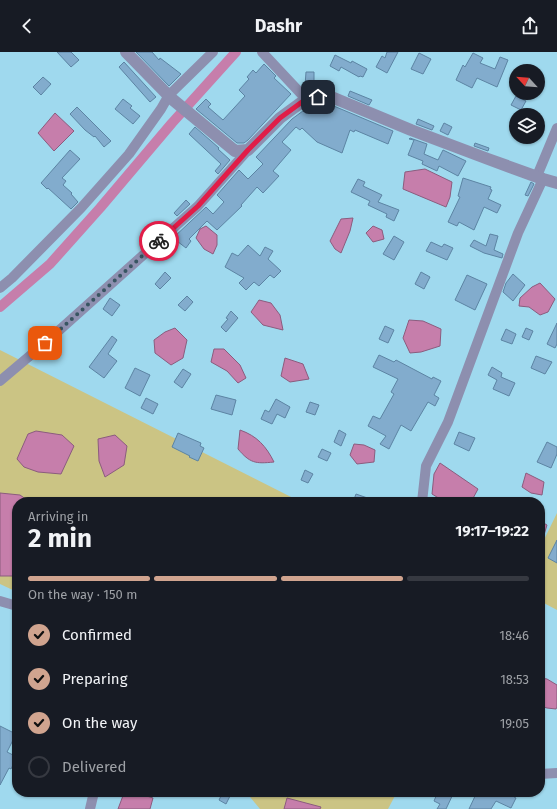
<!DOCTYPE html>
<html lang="en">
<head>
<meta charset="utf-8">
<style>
  :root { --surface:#171b24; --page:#242831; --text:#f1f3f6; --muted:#9ea1a6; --line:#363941; --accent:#d0a48f }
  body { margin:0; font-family:"Fira Sans",sans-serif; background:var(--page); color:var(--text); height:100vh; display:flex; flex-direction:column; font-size:15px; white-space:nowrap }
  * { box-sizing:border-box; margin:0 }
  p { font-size:13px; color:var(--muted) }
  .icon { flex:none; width:22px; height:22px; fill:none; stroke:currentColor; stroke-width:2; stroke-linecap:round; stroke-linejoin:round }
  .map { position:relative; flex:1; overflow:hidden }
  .details { position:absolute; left:12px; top:445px; width:533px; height:300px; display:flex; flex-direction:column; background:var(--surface); border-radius:16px; box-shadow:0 1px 3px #0004 }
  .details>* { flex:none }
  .needle { width:26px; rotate:296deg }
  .controls { position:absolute; left:509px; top:12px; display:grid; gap:8px }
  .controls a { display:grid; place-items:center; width:36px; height:36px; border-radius:50%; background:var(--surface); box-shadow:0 1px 3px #0004; font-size:20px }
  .pin { position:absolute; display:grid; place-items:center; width:34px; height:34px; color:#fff; margin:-17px; border-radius:8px; box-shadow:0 2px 6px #0006 }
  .courier { position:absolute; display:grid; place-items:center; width:40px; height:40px; margin:-20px; border:3px solid #e11d48; border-radius:50%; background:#fff; color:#222; box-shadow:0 1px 5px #0007 }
  .overview em { font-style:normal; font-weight:700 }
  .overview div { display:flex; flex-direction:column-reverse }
  .overview { display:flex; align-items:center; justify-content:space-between; height:68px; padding:0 16px }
  h1 { font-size:26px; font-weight:700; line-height:30px }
  .bar { display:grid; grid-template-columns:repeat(4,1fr); gap:6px 4px; align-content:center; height:48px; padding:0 16px }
  .bar i { height:5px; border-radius:3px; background:var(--line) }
  .bar .current { background:var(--accent) }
  .bar p { grid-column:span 4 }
  ol { padding:0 16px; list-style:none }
  li { display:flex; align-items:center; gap:12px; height:44px }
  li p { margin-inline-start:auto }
  li .icon { padding:4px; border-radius:50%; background:var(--accent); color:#111; stroke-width:4 }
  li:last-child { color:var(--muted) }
  li i { width:22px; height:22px; border:2px solid var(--line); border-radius:50% }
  header { display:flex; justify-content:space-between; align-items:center; height:52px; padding:0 16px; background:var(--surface); font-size:18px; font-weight:700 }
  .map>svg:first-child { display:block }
</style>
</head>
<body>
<header><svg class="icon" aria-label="back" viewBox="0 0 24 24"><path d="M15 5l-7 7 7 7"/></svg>Dashr<svg class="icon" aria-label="share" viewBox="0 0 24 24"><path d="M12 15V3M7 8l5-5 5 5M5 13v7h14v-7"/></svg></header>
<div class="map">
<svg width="557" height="757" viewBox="0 0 557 757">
  <rect width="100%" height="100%" fill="#9fd9ee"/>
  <!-- green -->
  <path fill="#cbc484" d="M0 298 301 450H17V540L0 532Z
    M557 461V558L540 549V496Z
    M246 740H397L388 757H260Z"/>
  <!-- water -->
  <path fill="#c67eab" stroke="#8b5c7e" d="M55 61 74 79 54 99 38 81Z
    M425 117 452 130 450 145 446 155 403 137 405 120Z
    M353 166 350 179 341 201 335 197 330 189 341 167Z
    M206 174 217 183V193L213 202 204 197 196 186 200 177Z
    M373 174 382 178 384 187 373 190 366 181Z
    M540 231 555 247 548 260 540 263 529 255 519 254 520 246 532 235Z
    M259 248 271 251 280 263 283 278 263 273 251 260Z
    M409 268 423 269 441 277 440 294 421 300 410 301 403 286Z
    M175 276 187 288 183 306 171 313 155 301 154 288 165 280Z
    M214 297H224L240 313 246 326 238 331 227 319 211 310Z
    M285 306 303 312 309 327 290 330 281 324Z
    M240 378C257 384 266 394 274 410 255 412 250 411 238 397Z
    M36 379 62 383 74 394 61 422 38 420 24 415 17 407 28 382Z
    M115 383 127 394 124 413 105 425 99 409 98 387Z
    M354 392 364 393 375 398 374 410 357 412 350 403Z
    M440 411 478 437 471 450H445L432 442 434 422Z
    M526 421 544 430 542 443 531 441 522 435Z
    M0 441 20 443 30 450H17V524H0Z
    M540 469 547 473 540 496Z
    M540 626 547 627 557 633V655L556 657 547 656 540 654Z
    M124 741H137L153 746 150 757H118Z
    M287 746 321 755 320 757H284Z"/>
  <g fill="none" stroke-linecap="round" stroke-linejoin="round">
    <!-- canal -->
    <path stroke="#c67eab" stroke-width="10" d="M0 255 50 212 100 156 172 71 236 0"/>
  </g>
  <!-- building -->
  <path fill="#82accd" stroke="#5c84a3" d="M57 0H71L79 8 71 15Z
    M136 0H152L159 8 160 6 181 22 169 34Z
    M387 0H398L387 21 376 15 382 4 385 6Z
    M419 1 431 7 423 22 411 17Z
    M473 1 483 6 480 11 495 17 500 5 508 8 497 35 477 26 472 36 456 28 463 13 465 15Z
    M335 3 351 11 352 9 367 17 363 25 360 24 359 25 341 15 339 19 330 14Z
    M124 10 156 45 150 50 119 15Z
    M264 12 276 24 274 26 291 42 248 88 244 91H237L196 57 206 47 211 52 208 55 223 68 245 44 239 38 249 27 247 25 253 18 256 21Z
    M306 20H314V34H305Z
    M43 25 51 32 41 43 33 35Z
    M350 39 372 48 369 53 348 44Z
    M516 44 526 49 521 58 511 53Z
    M123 47 132 54 130 56 140 64 133 72 115 57Z
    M329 52 393 79 388 92 355 78 354 80 350 78 342 101 317 90 302 76 300 78 296 75 282 90 291 98 273 119 279 124 263 141 257 135 241 153 242 154 217 178 207 169 189 187 191 189 186 196 173 186 206 155 213 162 224 150 217 143 239 118 248 127 263 112 256 105 292 67 307 56Z
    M77 55 111 89 104 95 95 84 94 85 85 78 70 62Z
    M418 67 434 74 432 78 416 72Z
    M444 71 452 75 448 83 440 79Z
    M195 75 219 96 218 97 230 108 218 122 215 119 221 112 189 82Z
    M410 86 427 92 424 102 438 108 443 98 466 109 458 124 439 114 437 119 422 112 423 109 408 103 414 88 409 87Z
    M475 91 489 96 488 99 474 94Z
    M70 98 80 107 62 126 66 129 63 133 72 141 71 142 78 150 71 157 48 136 47 137 41 131Z
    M463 126 491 135 490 137 492 138 488 147 501 153 497 161 484 155 474 178 459 170 457 174 448 170 460 145 458 144Z
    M358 127 365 130 363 134 382 143 378 150 399 158 394 169 386 165 387 162 368 153 370 149 351 140Z
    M531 130 534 132 528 144 525 143Z
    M186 148 190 152 177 164 174 161Z
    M490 182 498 184 494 198 503 202 502 206 484 201 470 194 474 188 486 194Z
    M394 184 404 190 394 208 383 202Z
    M431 190 442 195 444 192 453 196 447 208 426 199Z
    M248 193 260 204 265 195 273 199 268 207 281 219 274 226 270 223 259 234 254 230 246 238 239 231 244 226 225 215 232 201 238 204Z
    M165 220 171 226 160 237 155 232Z
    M421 220 430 225 424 237 415 232Z
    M513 222 525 233 513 249 503 240 506 231Z
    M467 223 487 232 475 258 455 248Z
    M187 244 193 250 185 259 178 253Z
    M110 246 120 253 112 264 103 257Z
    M231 259 238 266 226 280 221 275 228 267 226 266Z
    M557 271V292L555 296 547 292Z
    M385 274 394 278 388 291 379 287Z
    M526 276 533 279 529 288 522 285Z
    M506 277 516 282 512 292 501 288Z
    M112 284 117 288 108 302 117 309 104 326 89 315Z
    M379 303 394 310 396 308 432 327 433 325 441 329 434 343 439 346 435 354 428 350 411 379 401 373 389 397 380 392 386 384 368 374 373 364 380 367 394 342 391 340 398 327 373 315Z
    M536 304 552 310 545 322 531 316Z
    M492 315 502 321 501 325 515 331 509 344 493 337 497 328 488 323Z
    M135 316 150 323 140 344 125 336Z
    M183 317 191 322 182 336 174 330Z
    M216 343 236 348 232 363 211 357Z
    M146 346 158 352 153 362 141 356Z
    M276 347 290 355 285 366 277 362 272 372 261 367 265 358 269 360Z
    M310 350 319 353 315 363 306 360Z
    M339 378 346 382 341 394 334 390Z
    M459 380 475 386 469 399 454 392Z
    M178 381 201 391 200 394 204 396 198 409 189 405 190 404 172 395Z
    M547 390 557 395V402L551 416 537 410Z
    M322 397 331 401 327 409 318 405Z
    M305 418 313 422 308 431 301 428Z
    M356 442 376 449V450H353Z
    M557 488V511L548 506Z
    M0 674 16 682 7 700 17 705 11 717 9 716 0 733Z
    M223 740H232L226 752 219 748Z
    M443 740H454L446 757H437L440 752 434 749 437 742 441 744Z
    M477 740H517L514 745 516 746 511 756 496 749 491 757H469Z"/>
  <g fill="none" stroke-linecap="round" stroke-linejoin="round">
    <!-- minor -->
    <path stroke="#8d8faf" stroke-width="10" d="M262 0 306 47
      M537 124 557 76
      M0 236 12 226 81 156 129 102 161 57 169 43 213 0
      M0 329 45 291 198 154 248 98
      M422 450 426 414 448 370 518 181 543 127
      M0 549 17 554
      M540 722 557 721
      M90 757 94 740"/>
    <!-- tertiary -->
    <path stroke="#8d8faf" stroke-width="12" d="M126 0 172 47 235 99 248 98 280 66 306 47 329 44 411 78 488 107 543 127 557 131"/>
  </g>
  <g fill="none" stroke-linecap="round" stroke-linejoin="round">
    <!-- done -->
    <path stroke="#385562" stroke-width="4" stroke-dasharray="0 7.2" d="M45 291 159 189"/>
    <!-- route -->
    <path stroke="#e11d48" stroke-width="5" d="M159 189 198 154 248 98 280 66 306 47 318 45"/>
  </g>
</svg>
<div class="controls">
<a><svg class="needle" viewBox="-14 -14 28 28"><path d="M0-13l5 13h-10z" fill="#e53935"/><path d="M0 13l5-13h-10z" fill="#9ea1a6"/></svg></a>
<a><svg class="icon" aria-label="layers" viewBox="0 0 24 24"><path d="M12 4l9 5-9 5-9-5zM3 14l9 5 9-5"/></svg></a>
</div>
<div class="pin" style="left:45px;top:291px;background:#ea580c"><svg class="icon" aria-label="bag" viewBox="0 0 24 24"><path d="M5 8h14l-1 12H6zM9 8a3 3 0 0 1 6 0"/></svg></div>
<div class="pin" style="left:318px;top:45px;background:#1f2937"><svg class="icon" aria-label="home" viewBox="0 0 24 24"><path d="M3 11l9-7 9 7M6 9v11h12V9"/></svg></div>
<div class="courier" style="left:159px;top:189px"><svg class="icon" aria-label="bike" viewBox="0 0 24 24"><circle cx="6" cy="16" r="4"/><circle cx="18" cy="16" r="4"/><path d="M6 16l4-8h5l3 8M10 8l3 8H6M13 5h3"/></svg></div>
<section class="details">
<div class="overview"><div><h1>2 min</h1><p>Arriving in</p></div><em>19:17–19:22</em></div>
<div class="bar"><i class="current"></i><i class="current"></i><i class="current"></i><i></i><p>On the way · 150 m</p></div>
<ol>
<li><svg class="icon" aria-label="check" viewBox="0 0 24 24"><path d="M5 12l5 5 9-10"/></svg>Confirmed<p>18:46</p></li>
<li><svg class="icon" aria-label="check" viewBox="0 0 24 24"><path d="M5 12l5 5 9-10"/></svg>Preparing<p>18:53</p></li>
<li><svg class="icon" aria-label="check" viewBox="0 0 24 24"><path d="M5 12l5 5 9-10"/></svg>On the way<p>19:05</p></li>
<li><i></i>Delivered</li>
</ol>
</section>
</div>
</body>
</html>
